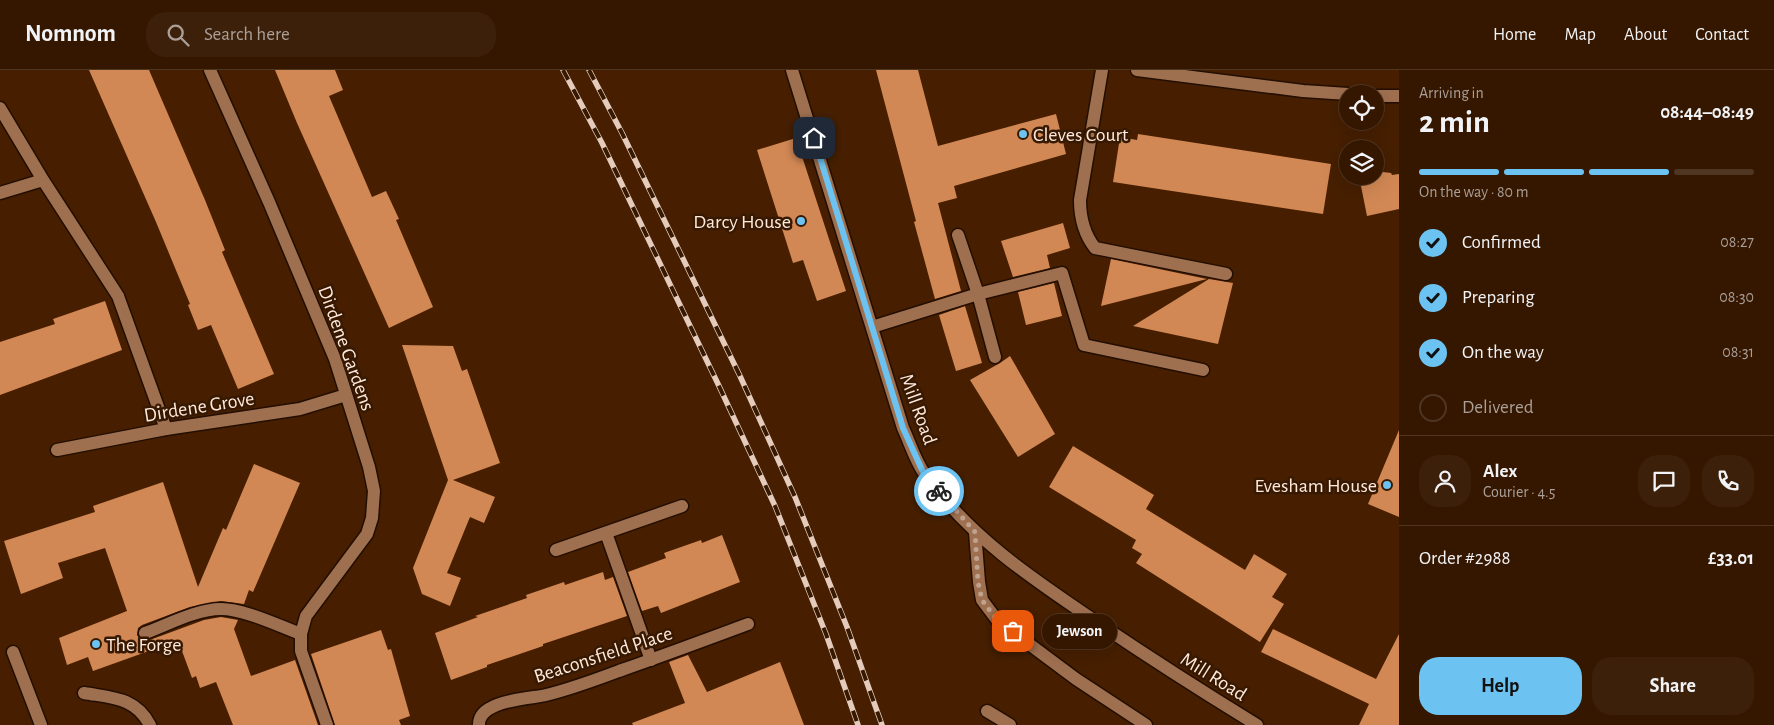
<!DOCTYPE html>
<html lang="en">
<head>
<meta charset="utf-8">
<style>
  :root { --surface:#351700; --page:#3d200a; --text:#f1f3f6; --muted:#aa9f99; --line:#4f3622; --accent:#6cc3f2 }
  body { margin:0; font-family:"Alegreya Sans",sans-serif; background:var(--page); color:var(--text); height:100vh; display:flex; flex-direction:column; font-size:19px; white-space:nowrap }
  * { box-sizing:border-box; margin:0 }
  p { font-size:16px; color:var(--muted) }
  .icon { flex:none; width:28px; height:28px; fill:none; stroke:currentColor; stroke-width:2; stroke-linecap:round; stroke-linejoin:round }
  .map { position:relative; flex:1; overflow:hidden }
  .panel { display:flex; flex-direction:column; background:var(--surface); width:375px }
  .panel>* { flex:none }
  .buttons { position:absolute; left:1339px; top:15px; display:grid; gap:10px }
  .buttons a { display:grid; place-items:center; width:45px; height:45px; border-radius:50%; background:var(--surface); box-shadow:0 5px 20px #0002,0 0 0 1px var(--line); font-size:25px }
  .pin { position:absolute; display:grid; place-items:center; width:42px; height:42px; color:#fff; margin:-21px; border-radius:10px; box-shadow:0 2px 8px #0006 }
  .courier { position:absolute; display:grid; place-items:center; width:50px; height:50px; margin:-25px; border:4px solid #6cc3f2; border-radius:50%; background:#fff; color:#222; box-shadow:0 1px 6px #0007 }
  .bubble { position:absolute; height:35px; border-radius:18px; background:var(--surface); box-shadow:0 5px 20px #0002,0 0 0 1px var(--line); font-size:16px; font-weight:600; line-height:35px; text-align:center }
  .summary em { font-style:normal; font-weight:600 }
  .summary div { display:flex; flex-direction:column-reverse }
  .summary { display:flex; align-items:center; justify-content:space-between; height:85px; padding:0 20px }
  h1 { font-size:32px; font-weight:600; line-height:38px }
  .bar { display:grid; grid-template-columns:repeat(4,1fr); gap:8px 5px; align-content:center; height:60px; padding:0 20px }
  .bar i { height:6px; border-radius:4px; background:var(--line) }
  .bar .current { background:var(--accent) }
  .bar p { grid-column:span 4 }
  .line { display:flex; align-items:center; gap:12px; padding:0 20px; border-top:1px solid var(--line) }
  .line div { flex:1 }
  .round { display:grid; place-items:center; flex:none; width:52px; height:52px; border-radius:20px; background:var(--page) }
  ol { padding:0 20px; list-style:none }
  li { display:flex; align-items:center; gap:15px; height:55px }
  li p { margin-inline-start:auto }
  li .icon { padding:5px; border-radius:50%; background:var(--accent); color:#111; stroke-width:4 }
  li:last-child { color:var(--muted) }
  li i { width:28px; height:28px; border:2px solid var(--line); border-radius:50% }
  .cta { display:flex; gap:10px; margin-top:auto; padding:10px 20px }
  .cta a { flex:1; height:58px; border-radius:20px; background:var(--accent); color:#111; font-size:20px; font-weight:600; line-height:58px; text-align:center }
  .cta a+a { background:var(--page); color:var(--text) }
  header { display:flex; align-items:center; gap:30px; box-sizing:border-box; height:70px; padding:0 25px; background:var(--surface); border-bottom:1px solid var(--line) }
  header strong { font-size:24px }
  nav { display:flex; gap:28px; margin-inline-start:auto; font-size:18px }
  .search { width:350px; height:45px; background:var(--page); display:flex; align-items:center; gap:12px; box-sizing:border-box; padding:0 18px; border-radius:20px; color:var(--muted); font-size:19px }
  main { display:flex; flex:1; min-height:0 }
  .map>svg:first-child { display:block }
</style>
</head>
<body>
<header>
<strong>Nomnom</strong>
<div class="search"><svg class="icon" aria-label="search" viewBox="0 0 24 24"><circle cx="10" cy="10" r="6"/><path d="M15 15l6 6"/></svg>Search here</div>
<nav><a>Home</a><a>Map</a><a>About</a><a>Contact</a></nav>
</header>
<main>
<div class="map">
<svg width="1399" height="655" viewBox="0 0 1399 655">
  <rect width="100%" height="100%" fill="#471f00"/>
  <!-- building -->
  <path fill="#d28854" d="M89 0H149L205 130 225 180 222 182 274 304 238 319 211 255 198 260 188 235 190 234 156 152Z
    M275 0H335L343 20 329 26 372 127 386 121 399 149 396 150 433 237 389 258 297 53Z
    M876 0H918L938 76 1056 44 1066 84 954 116 957 128 938 133 961 221 935 229 914 152 916 151Z
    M1138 64 1331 94 1323 144 1113 112 1120 67 1137 70Z
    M796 68 846 221 817 231 803 190 793 193 757 80Z
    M1375 101 1391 103 1392 105 1399 104V139L1367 146 1359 106H1375Z
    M1063 153 1070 178 1047 185 1050 198 1013 207 1001 171Z
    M1111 189 1207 209 1101 236Z
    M1209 209 1233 213 1218 274 1133 256Z
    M1054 213 1062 246 1026 255 1018 222Z
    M105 231 122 280 0 325V272L55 254 53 249Z
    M965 236 982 293 956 301 939 245Z
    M402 275 453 276 462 301 467 299 500 393 453 410 495 427 484 453 470 447 447 503 461 508 450 536 422 524 413 498 448 410Z
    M1010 286 1055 364 1018 387 970 310 1000 293Z
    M1399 360V447L1368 434Z
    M1073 376 1154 425 1146 439 1245 500 1254 484 1287 504 1272 527 1284 534 1260 572 1136 493 1142 484 1132 478 1136 470 1049 417Z
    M254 394 300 413 253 522 249 520 244 534 221 531 190 537 142 555 138 558 137 565 140 570 147 571 204 550 221 547 238 550 234 559 251 606 295 590 318 655H233L216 612 200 618 196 606 192 608 182 581 178 582 174 572 93 601 88 587 67 595 59 568 127 541 105 478 58 493 63 508 21 524 4 471 95 442 93 436 163 412 198 517 223 458 226 460Z
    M722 465 740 512 661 543 658 536 642 541 628 502 666 488 664 483 701 470 702 473Z
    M603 502 605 510 613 507 627 546 543 574V576L487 595V597L451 610 435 563 478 547 475 546 527 528 526 525 564 512 565 515Z
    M1273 559 1376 609 1399 564V655H1359L1369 634 1261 582Z
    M381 560 388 580 391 579 410 646 399 650 401 655H335L311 584Z
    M688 585 707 622 780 592 804 655H633L632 653 685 633 669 592Z"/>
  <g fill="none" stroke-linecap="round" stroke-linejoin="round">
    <!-- service casing -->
    <g stroke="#230e01" stroke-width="15">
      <path id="service" d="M1102 0 1080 130C1080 148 1084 164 1095 178L1226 204
        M0 38 43 110 118 226 166 359
        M0 123 43 110
        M872 257 978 224 958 165
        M995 287 978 224 1062 203 1084 275 1203 300
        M975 462 979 512 982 530 997 550 1076 609 1146 655
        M606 463 651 590
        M556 480 682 436
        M145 563C167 555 197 539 221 539 244 539 279 556 301 564
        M13 582 41 655
        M84 623C112 628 135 627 150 655
        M987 641 1010 655"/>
    </g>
    <!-- minor casing -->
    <g stroke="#230e01" stroke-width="15">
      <path id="minor" d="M210 0 269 132 335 289 369 397 374 421 372 448 367 464 306 546 301 564V581L327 655
        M792 0 903 358C910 373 915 390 924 403 969 467 1034 510 1098 553 1150 588 1203 622 1257 655
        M57 380 166 359 300 339 346 325
        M479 655C478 630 529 629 546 625 571 619 595 610 619 601 662 586 705 570 748 554"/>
    </g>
    <!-- secondary casing -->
    <g stroke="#230e01" stroke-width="15">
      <path id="secondary" d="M1137 0 1303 21 1348 24
        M1375 26H1399"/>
    </g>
    <!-- service -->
    <use href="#service" stroke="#9f7050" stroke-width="12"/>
    <!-- minor -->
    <use href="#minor" stroke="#9f7050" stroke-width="12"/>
    <!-- secondary -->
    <use href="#secondary" stroke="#9f7050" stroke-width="12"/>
    <!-- rail casing -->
    <g stroke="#e4cbbb" stroke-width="5.5">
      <path id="rail" d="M563 0 602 73 719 316 775 436 826 564 858 655
        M589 0 622 63 740 306 795 427 847 557 882 655"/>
    </g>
    <!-- rail -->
    <use href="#rail" stroke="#371902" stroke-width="4" stroke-dasharray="11" stroke-linecap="butt"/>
  </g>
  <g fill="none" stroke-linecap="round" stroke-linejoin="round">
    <!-- done -->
    <path stroke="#bfa28f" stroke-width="5" stroke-dasharray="0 9" d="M939 421 975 462 978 512 982 530 997 550 1013 561"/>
    <!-- route -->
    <path stroke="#6cc3f2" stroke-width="6" d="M814 68 903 358 923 402 939 421"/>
  </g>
  <!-- markers -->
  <g fill="#6cc3f2" stroke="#371902" stroke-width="2">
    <circle cx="1023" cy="64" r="5"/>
    <circle cx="801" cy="151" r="5"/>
    <circle cx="1387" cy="415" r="5"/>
    <circle cx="96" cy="574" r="5"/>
  </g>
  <g text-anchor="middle" stroke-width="5" stroke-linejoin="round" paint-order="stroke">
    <!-- poi labels -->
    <g font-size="20" fill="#ffe9dc" stroke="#371902" text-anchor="start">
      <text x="1033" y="71">Cleves Court</text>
      <text x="791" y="158" text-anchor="end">Darcy House</text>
      <text x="1377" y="422" text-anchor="end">Evesham House</text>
      <text x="106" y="581">The Forge</text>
    </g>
    <!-- street labels -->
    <g font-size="20" fill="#ffe9dc" stroke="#371902">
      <text transform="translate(347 278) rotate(70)" y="7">Dirdene Gardens</text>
      <text transform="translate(199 336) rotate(-9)" y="7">Dirdene Grove</text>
      <text transform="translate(919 339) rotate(70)" y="7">Mill Road</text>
      <text transform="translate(603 584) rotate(-18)" y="7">Beaconsfield Place</text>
      <text transform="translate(1214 606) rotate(32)" y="7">Mill Road</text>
    </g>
  </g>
</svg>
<div class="buttons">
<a><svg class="icon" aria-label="locate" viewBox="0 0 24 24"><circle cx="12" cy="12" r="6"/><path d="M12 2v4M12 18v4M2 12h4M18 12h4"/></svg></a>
<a><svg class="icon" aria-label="layers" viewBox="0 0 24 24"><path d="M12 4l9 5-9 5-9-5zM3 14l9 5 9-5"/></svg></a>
</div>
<div class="pin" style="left:1013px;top:561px;background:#ea580c"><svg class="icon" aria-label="bag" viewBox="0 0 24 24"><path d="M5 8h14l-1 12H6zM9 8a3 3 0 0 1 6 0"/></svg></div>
<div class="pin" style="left:814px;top:68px;background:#1f2937"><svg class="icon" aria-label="home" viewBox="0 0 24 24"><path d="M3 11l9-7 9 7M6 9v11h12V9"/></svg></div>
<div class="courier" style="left:939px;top:421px"><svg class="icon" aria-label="bike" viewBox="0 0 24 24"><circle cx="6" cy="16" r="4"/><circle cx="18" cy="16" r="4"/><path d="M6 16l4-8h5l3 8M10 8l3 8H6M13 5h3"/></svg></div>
<div class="bubble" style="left:1042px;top:544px;width:75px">Jewson</div>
</div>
<section class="panel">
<div class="summary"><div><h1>2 min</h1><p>Arriving in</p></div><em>08:44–08:49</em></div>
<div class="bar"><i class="current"></i><i class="current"></i><i class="current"></i><i></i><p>On the way · 80 m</p></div>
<ol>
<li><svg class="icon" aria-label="check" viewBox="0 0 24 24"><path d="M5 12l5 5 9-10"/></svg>Confirmed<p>08:27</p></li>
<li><svg class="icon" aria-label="check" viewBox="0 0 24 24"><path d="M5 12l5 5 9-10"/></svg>Preparing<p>08:30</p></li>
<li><svg class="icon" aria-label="check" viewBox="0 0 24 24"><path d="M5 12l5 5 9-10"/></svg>On the way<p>08:31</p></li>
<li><i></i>Delivered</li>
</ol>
<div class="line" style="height:90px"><a class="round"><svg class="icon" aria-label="person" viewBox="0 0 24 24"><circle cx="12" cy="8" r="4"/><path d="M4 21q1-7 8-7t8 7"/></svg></a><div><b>Alex</b><p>Courier · 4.5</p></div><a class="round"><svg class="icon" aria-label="chat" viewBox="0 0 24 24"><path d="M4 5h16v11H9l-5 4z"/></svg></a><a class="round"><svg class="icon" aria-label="phone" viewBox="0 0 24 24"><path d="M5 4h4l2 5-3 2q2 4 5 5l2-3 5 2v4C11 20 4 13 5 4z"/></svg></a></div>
<div class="line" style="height:65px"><div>Order #2988</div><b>£33.01</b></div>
<div class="cta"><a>Help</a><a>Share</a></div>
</section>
</main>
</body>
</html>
